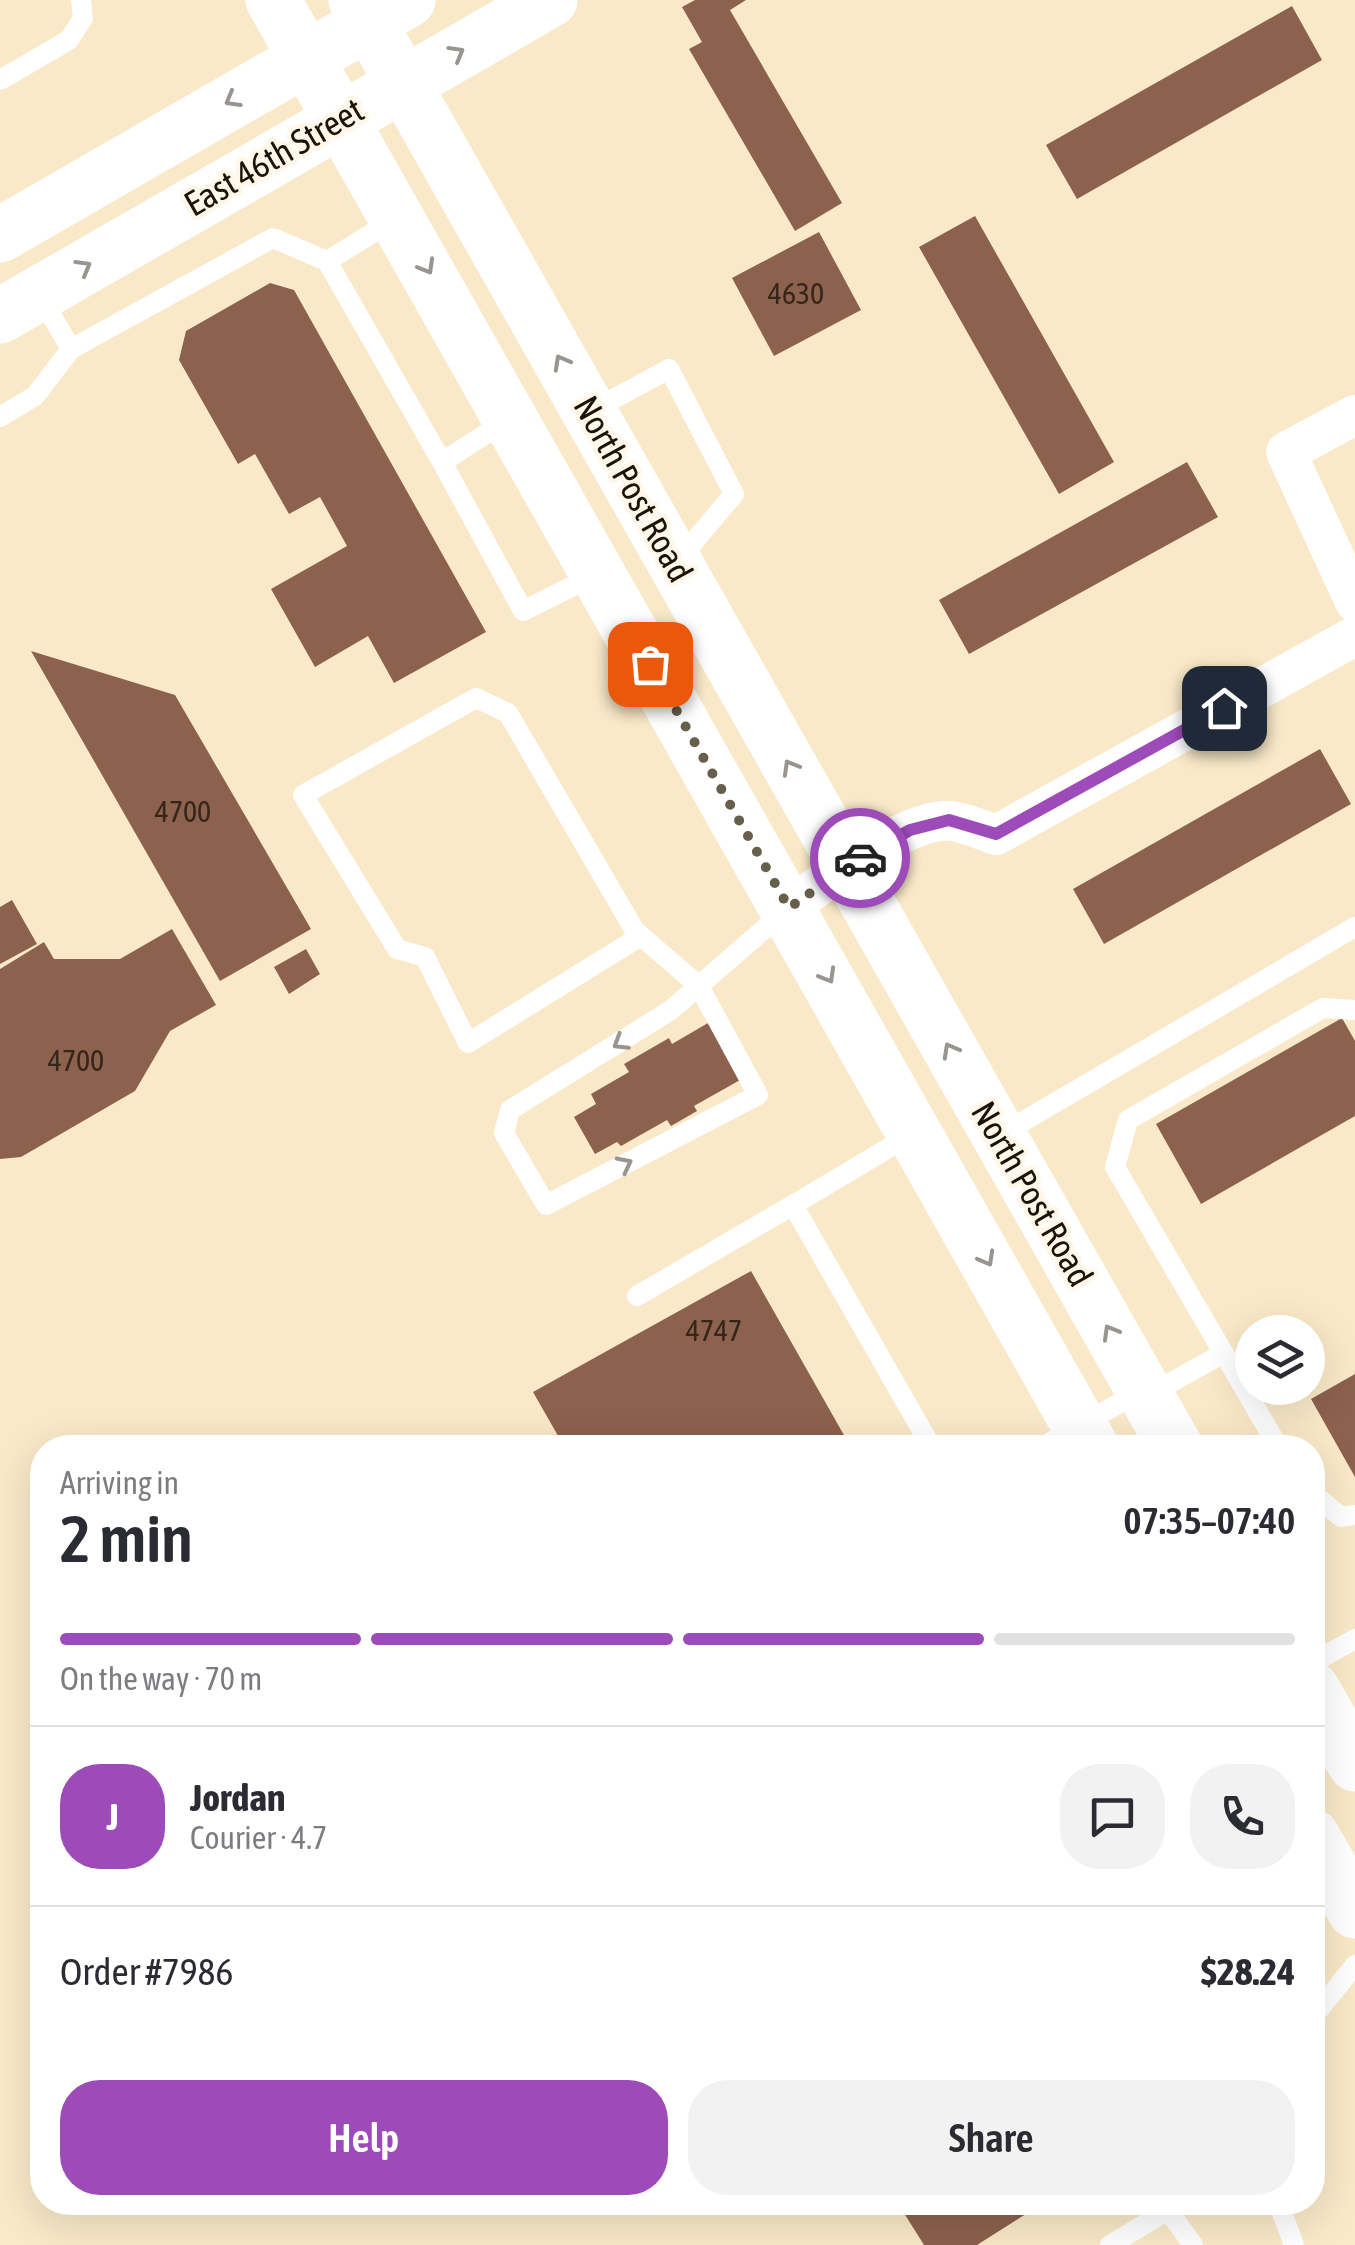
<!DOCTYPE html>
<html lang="en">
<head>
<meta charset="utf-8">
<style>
  :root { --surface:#fff; --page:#f2f2f3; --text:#2b2b33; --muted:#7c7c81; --line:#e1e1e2; --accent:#9e4bba }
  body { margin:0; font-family:"Asap Condensed",sans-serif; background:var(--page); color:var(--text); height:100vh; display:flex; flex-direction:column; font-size:38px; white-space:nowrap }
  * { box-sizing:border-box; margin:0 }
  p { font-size:32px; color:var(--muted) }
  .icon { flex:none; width:55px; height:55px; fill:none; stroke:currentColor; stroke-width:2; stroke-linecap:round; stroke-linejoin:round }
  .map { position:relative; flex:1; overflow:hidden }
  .panel { position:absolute; left:30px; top:1435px; width:1295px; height:780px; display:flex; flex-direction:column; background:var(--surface); border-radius:40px; box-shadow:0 10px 40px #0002 }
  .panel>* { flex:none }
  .tools { position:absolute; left:1235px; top:1315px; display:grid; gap:20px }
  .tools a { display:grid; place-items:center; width:90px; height:90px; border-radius:50%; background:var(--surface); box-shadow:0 10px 40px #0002; font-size:50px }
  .pin { position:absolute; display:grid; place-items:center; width:85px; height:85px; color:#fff; margin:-42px; border-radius:20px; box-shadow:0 5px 15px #0006 }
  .courier { position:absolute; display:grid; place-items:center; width:100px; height:100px; margin:-50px; border:8px solid #9e4bba; border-radius:50%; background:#fff; color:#222; box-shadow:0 2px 12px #0007 }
  .head em { font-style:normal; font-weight:600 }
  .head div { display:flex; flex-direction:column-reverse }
  .head { display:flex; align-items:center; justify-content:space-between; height:170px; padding:0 30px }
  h1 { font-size:65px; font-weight:600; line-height:75px }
  .bar { display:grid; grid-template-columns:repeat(4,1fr); gap:15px 10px; align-content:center; height:120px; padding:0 30px }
  .bar i { height:12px; border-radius:8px; background:var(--line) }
  .bar .current { background:var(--accent) }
  .bar p { grid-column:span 4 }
  .line { display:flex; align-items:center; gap:25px; padding:0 30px; border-top:2px solid var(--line) }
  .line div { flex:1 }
  .round { display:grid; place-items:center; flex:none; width:105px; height:105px; border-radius:40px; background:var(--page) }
  .primary-button { display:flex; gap:20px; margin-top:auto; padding:20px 30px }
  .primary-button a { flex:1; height:115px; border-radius:40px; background:var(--accent); color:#fff; font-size:40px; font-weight:600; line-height:115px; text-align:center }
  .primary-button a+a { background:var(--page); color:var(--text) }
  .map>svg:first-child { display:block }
</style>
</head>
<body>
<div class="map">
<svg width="1355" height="2245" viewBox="0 0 1355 2245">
  <rect width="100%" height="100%" fill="#f9e9c8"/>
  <!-- building -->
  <path fill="#8c614d" d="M695 0H746L730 10 842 203 795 231 689 49 702 42 682 7Z
    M1292 6 1322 60 1077 199 1046 145Z
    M975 216 1114 462 1059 494 919 247Z
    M819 232 861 310 774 356 732 278Z
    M270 283 294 290 486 632 394 683 368 636 315 667 271 589 347 546 320 497 289 514 255 454 238 464 179 360 186 331Z
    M1187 462 1218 517 969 654 939 600Z
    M31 651 175 695 311 929 220 981Z
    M1320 749 1351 804 1104 944 1073 889Z
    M12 900 37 944 0 964V907Z
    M172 929 216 1005 170 1031 135 1091 21 1157 0 1159V969L44 942 54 959H120Z
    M306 949 320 974 289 994 274 967Z
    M1342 1018 1355 1041V1116L1201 1204 1156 1124Z
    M708 1023 740 1080 694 1106 697 1111 671 1126 667 1120 621 1146 617 1142 595 1154 574 1117 596 1104 591 1094 629 1072 624 1064 669 1038 672 1044Z
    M751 1271 849 1444 843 1448H565L533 1392Z
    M1355 1374V1477L1311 1399Z
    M897 2202H1045L977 2245H924Z"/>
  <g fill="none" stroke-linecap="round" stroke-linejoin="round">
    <!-- lane -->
    <path stroke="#fff" stroke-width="20" d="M0 80 69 40 83 18 81 0
      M397 218 327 261 442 462
      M39 294 71 349 273 238 327 261
      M589 412 669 369 734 494 676 563
      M0 417 35 396 71 349
      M508 420 442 462 523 611 597 574
      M641 936 468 1043 425 957 397 949 303 795 476 698 508 713 635 931 641 936 699 986 758 1095 546 1205 504 1133 510 1110 671 1010 784 912
      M912 1134 793 1205 932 1448
      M1000 1135 1355 927
      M637 1296 793 1205
      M1040 1448 1143 1390 1170 1383 1222 1354
      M1279 1448 1115 1167 1128 1120 1323 1008 1355 1010
      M1312 1493 1341 1517 1355 1515
      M1312 1663 1355 1639
      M1312 2018 1355 1965
      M1278 2202 1294 2245
      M1168 2210 1193 2245
      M1110 2245 1168 2210 1163 2202"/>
    <!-- street -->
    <path stroke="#fff" stroke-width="40" d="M1355 415 1286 452 1355 602
      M789 908C823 882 908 816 952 821 966 823 982 830 996 835L1355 636"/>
    <!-- secondary -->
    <path stroke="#fff" stroke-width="55" d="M0 235 408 0
      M0 316 550 0"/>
    <!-- primary -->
    <path stroke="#fff" stroke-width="55" d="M273 0 1092 1448
      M356 0 1176 1448
      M1312 1689 1355 1764
      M1312 1836 1355 1911"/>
  </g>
  <!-- one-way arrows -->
  <defs><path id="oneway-chevron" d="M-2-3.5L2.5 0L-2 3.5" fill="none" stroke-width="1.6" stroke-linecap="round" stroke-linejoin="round" transform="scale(2.5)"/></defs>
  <g stroke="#989590">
    <use href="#oneway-chevron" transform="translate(457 53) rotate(-30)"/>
    <use href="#oneway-chevron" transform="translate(232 100) rotate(150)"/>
    <use href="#oneway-chevron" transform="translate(84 267) rotate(-30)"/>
    <use href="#oneway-chevron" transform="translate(427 267) rotate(60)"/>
    <use href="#oneway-chevron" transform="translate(561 362) rotate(-119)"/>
    <use href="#oneway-chevron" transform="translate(790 767) rotate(-120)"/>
    <use href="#oneway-chevron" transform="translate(828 976) rotate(60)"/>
    <use href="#oneway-chevron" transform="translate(620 1043) rotate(148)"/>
    <use href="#oneway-chevron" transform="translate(950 1050) rotate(-119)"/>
    <use href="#oneway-chevron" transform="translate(625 1164) rotate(-27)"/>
    <use href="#oneway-chevron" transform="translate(987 1259) rotate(61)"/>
    <use href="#oneway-chevron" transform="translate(1110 1332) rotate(-120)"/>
  </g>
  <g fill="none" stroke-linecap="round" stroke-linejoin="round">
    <!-- done -->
    <path stroke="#675e4b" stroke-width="10" stroke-dasharray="0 18" d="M650 664 789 908 860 858"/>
    <!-- route -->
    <path stroke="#9e4bba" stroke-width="12" d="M860 858 910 830 949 820 996 834 1224 708"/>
  </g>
  <g text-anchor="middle" stroke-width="9" stroke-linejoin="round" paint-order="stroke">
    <!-- number labels -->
    <g font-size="30" fill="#362619">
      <text x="796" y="304">4630</text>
      <text x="183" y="822">4700</text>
      <text x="76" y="1071">4700</text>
      <text x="714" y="1341">4747</text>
    </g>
    <!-- street labels -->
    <g font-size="35" fill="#191308" stroke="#fef7ea">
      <text transform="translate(274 157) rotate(-30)" y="12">East 46th Street</text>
      <text transform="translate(633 489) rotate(61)" y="12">North Post Road</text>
      <text transform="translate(1032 1194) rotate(60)" y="12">North Post Road</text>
    </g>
  </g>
</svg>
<div class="tools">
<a><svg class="icon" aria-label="layers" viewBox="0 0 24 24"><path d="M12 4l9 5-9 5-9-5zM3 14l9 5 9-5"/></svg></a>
</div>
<div class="pin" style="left:650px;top:664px;background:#ea580c"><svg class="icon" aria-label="bag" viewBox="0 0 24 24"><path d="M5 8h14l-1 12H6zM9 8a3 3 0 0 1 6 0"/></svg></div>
<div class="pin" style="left:1224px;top:708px;background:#1f2937"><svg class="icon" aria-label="home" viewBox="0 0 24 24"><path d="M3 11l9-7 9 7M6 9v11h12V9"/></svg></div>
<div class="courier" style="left:860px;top:858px"><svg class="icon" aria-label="car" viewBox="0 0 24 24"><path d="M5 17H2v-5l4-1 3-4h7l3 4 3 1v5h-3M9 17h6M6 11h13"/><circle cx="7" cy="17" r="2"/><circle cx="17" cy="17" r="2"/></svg></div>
<section class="panel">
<div class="head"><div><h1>2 min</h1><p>Arriving in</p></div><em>07:35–07:40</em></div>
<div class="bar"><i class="current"></i><i class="current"></i><i class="current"></i><i></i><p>On the way · 70 m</p></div>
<div class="line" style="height:180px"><b class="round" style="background:var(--accent);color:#fff">J</b><div><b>Jordan</b><p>Courier · 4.7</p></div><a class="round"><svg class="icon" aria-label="chat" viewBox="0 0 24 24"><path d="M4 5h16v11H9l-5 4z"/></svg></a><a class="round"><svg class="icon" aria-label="phone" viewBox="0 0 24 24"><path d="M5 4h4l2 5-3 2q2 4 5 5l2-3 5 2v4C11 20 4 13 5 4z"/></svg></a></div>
<div class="line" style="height:130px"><div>Order #7986</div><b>$28.24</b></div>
<div class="primary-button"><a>Help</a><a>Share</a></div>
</section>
</div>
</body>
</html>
